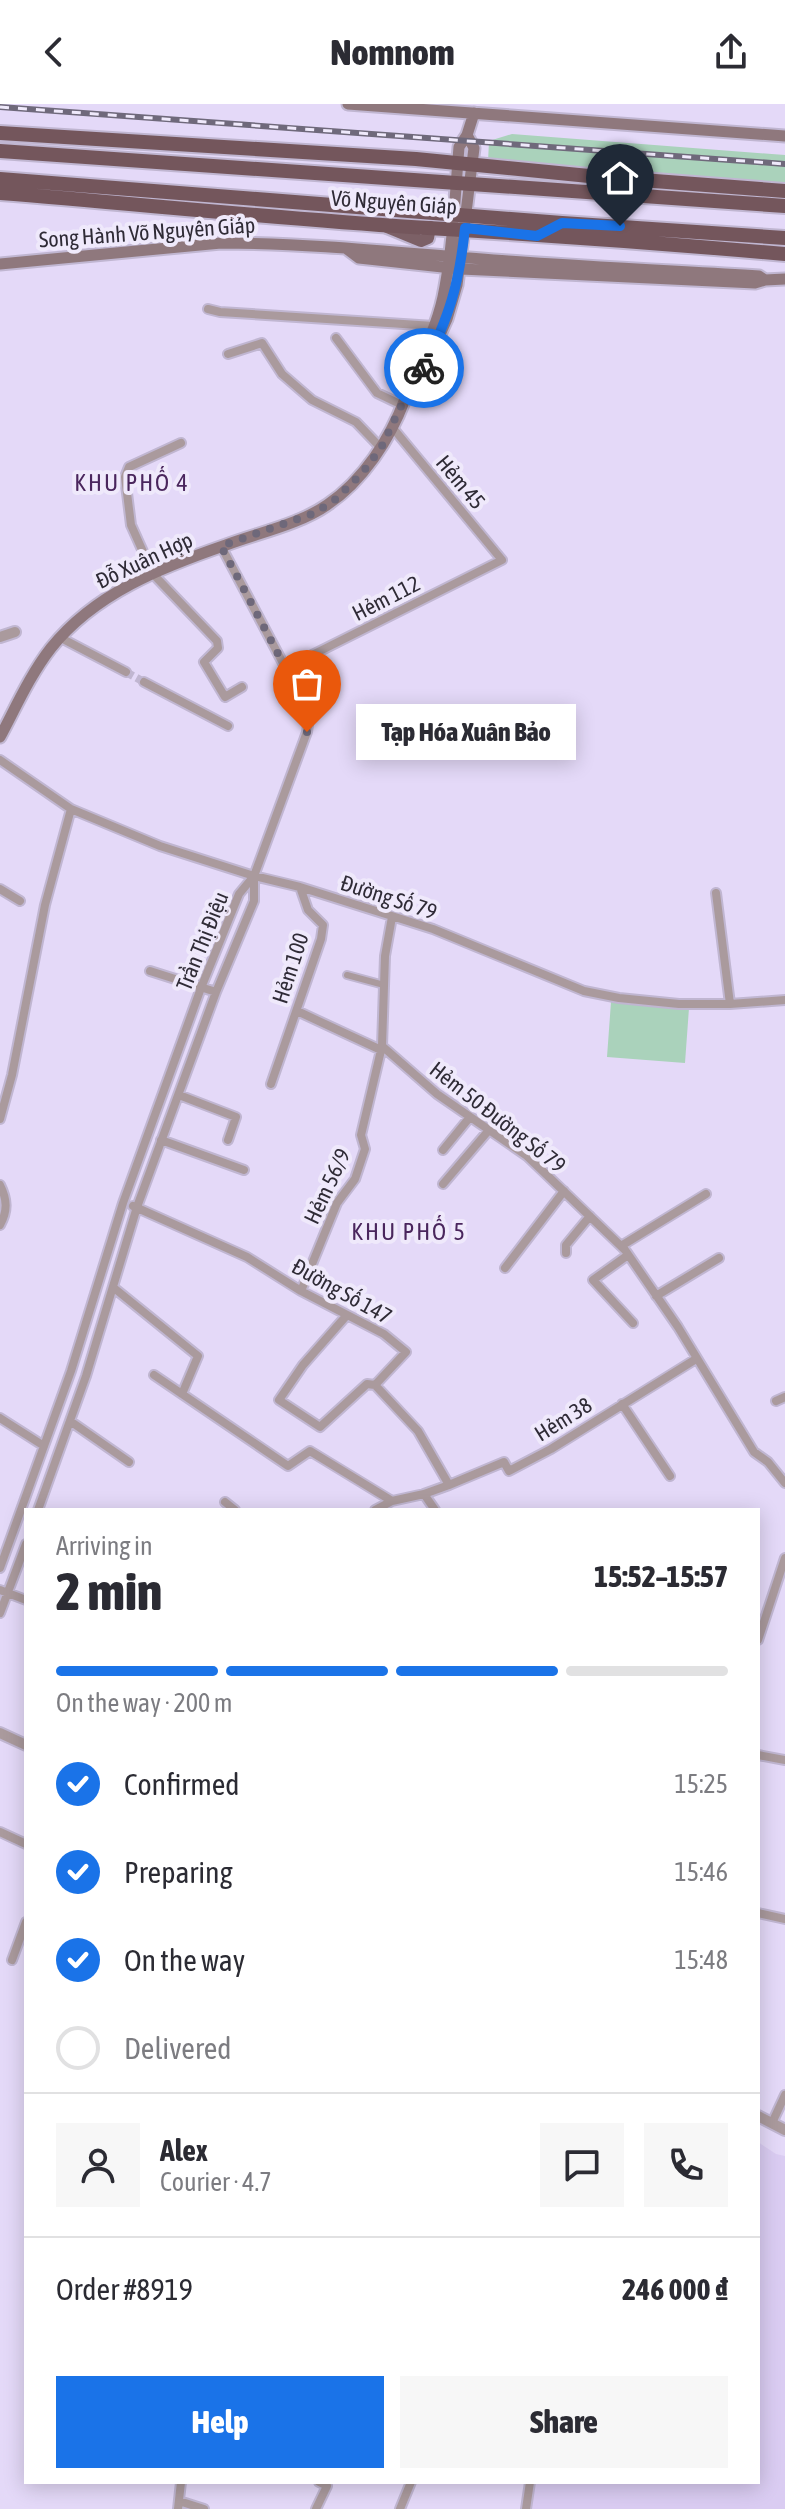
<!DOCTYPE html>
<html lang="en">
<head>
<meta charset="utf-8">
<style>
  :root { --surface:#fff; --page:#f7f7f7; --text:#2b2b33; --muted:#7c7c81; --line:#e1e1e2; --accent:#1a73e8 }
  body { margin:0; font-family:"Asap Condensed",sans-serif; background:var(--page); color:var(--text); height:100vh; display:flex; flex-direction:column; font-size:30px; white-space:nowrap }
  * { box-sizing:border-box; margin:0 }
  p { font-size:26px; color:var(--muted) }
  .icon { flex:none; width:44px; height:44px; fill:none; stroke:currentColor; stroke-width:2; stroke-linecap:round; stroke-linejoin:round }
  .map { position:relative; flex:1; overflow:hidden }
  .side { position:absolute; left:24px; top:1404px; width:736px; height:976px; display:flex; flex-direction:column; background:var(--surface); border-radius:0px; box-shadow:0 4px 20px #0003 }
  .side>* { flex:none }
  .pin { position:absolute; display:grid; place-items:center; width:68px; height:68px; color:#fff; margin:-82px -34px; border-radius:50% 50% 50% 0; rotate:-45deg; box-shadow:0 0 8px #0007 }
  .pin .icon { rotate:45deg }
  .courier { position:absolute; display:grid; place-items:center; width:80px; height:80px; margin:-40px; border:6px solid #1a73e8; border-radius:50%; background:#fff; color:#222; box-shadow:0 2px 10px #0007 }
  .bubble { position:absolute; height:56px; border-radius:0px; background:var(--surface); box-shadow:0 4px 20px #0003; font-size:26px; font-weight:800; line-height:56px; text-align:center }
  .headline em { font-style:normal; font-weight:800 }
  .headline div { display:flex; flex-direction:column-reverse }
  .headline { display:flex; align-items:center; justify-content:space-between; height:136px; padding:0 32px }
  h1 { font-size:52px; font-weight:800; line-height:60px }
  .bar { display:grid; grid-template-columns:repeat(4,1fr); gap:12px 8px; align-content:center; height:96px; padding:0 32px }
  .bar i { height:10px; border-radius:6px; background:var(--line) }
  .bar .current { background:var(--accent) }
  .bar p { grid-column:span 4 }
  .line { display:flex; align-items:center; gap:20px; padding:0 32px; border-top:2px solid var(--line) }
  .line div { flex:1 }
  .round { display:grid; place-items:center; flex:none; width:84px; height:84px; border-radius:0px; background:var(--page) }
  ol { padding:0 32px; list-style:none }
  li { display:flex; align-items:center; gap:24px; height:88px }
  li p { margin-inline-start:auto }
  li .icon { padding:8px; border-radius:50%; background:var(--accent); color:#fff; stroke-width:4 }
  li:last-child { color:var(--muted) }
  li i { width:44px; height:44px; border:4px solid var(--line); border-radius:50% }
  .button { display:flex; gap:16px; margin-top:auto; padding:16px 32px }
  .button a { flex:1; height:92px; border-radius:0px; background:var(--accent); color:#fff; font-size:32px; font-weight:800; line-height:92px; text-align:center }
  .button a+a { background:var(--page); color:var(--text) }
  header { display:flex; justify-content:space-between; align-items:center; height:104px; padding:0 32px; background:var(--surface); font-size:36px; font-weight:800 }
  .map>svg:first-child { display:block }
</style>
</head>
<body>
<header><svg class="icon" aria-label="back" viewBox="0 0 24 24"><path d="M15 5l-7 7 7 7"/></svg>Nomnom<svg class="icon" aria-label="share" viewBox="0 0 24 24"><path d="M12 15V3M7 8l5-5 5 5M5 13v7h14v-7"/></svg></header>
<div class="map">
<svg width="785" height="2405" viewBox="0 0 785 2405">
  <rect width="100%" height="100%" fill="#e4d9f8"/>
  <!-- built -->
  <path fill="#daccf2" d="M758 2038 776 2050 785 2052V2405H528L532 2378H758Z"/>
  <!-- green -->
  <path fill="#aad2bb" d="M512 30 785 51V81L488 58 489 37Z
    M611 898 689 904 685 959 607 953Z"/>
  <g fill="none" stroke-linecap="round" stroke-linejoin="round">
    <!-- minor-tunnel -->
    <path stroke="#c0b6d1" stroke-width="8" stroke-dasharray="8 4" stroke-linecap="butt" d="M126 568 144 578"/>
    <!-- pedestrian casing -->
    <g stroke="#c0b6d1" stroke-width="10">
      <path id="pedestrian" d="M347 871 384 881"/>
    </g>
    <!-- minor casing -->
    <g stroke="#c0b6d1" stroke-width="12">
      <path id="minor" d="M208 205 220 208 434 222
        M336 234 377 289 402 301
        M228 250 262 239 282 270 312 296 356 318 381 344
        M181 339 129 363 125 373 131 421 153 470 217 537 218 544 204 558 225 593 242 583
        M61 534 126 568
        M286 564 502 456 392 323
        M144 578 228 622
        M0 656 71 705 160 742 254 772 300 783 433 825 584 887 619 894 679 900H730L785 896
        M0 785 20 797
        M716 789 730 900
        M150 867 216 888
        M297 907 381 946
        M382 942 437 990 527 1052 625 1146 678 1223 754 1348 768 1358 785 1379
        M271 980 321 835 323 821 308 806 300 783
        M179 991 236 1013 228 1036
        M0 1015 12 971 45 801 71 705
        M161 1036 244 1066
        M443 1046 470 1013
        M443 1080 489 1026
        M0 1081C7 1095 8 1107 0 1121
        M133 1102 247 1153 301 1187 384 1230 406 1248 375 1281 418 1327 449 1381 424 1390 435 1406
        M621 1142 706 1090
        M566 1149V1141L590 1112
        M628 1151 593 1176 633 1219
        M505 1164 564 1087
        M114 1184 198 1252 182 1290
        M301 1187 337 1099 355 1075 365 1045 361 1031 382 942 385 852 392 813
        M656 1192 719 1154
        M347 1211 303 1261 279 1296 320 1323 367 1280 375 1281
        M154 1271 288 1362 310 1347 392 1397
        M776 1297 785 1293
        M622 1300 670 1372
        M0 1314 44 1342
        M70 1317 129 1358
        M449 1381 504 1358 509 1367 551 1345 696 1255
        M225 1398 235 1406
        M38 1406 86 1272 137 1103 216 888 254 797V772
        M375 1406 392 1397 424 1390
        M0 1464 71 1267 123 1099 201 884 239 790 254 772 307 628 309 614 294 580 221 442
        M0 1486 26 1496
        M0 1509 26 1440
        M758 1536 785 1454
        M758 1651 785 1656
        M0 1728 26 1740
        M758 1809 785 1815
        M12 1856 26 1818
        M772 2019 785 1991
        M179 2397 204 2405
        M178 2405 181 2378
        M316 2405 327 2382 319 2378
        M400 2405 411 2378
        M526 2405 530 2378"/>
    </g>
    <!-- tertiary casing -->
    <g stroke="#c0b6d1" stroke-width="14">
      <path id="tertiary" d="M0 533 15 528
        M0 1629 26 1641
        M758 2012 785 2026"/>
    </g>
    <!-- secondary casing -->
    <g stroke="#c0b6d1" stroke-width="15">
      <path id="secondary" d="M348 0 785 32
        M347 145 359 154 461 165 755 179 765 176
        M0 160 221 139C317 139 412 150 508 157 592 163 675 167 759 172L765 176 785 175
        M416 283 447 215 457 181 474 44 467 31
        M0 633C16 603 30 571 51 544 95 489 162 463 226 441 258 429 300 420 327 401 363 377 390 335 405 295 408 287 409 280 412 272 424 247 437 221 443 193 453 144 455 92 459 43L467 31 474 9"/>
    </g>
    <!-- primary casing -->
    <g stroke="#c0b6d1" stroke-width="16">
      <path id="primary" d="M387 123 421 137 428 134 430 123"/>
    </g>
    <!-- trunk casing -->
    <g stroke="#c0b6d1" stroke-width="18">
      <path id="trunk" d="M0 29 416 55 589 72 785 87
        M0 47 785 102
        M0 75 562 119 785 134
        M0 89C137 100 274 114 411 123 535 130 660 139 785 150"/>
    </g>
    <!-- pedestrian -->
    <use href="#pedestrian" stroke="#aa9a9d" stroke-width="6"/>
    <!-- minor -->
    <use href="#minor" stroke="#aa9a9d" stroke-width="8"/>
    <!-- tertiary -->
    <use href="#tertiary" stroke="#aa9a9d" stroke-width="10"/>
    <!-- secondary -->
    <use href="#secondary" stroke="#8f787d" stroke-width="11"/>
    <!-- primary -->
    <use href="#primary" stroke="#7c6066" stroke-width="12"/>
    <!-- trunk -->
    <use href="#trunk" stroke="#74565c" stroke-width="14"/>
    <!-- rail casing -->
    <g stroke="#6f697b" stroke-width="6">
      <path id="rail" d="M0 3 785 60"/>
    </g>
    <!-- rail -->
    <use href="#rail" stroke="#efe9fb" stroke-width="3" stroke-dasharray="9" stroke-linecap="butt"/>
  </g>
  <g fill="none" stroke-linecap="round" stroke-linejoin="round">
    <!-- done -->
    <path stroke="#6e687a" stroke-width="8" stroke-dasharray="0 14.4" d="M307 628 309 614 294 580 221 442 315 409 336 395 363 368 381 344 405 294 415 284 424 264"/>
    <!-- route -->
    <path stroke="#1a73e8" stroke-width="10" d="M424 264C449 212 459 182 465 124L537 132 562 119 620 122"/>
  </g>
  <g text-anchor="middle" stroke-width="8" stroke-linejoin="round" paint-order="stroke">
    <!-- street labels -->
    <g font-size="22" fill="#2f2b36" stroke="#efe9fb">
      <text transform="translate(394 98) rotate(4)" y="8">Võ Nguyên Giáp</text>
      <text transform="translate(147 128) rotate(-4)" y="8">Song Hành Võ Nguyên Giáp</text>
      <text transform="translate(461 378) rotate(50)" y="8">Hẻm 45</text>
      <text transform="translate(144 456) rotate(-25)" y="8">Đỗ Xuân Hợp</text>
      <text transform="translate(386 494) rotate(-27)" y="8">Hẻm 112</text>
      <text transform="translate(389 793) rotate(18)" y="8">Đường Số 79</text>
      <text transform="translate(202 837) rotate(-68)" y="8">Trần Thị Điệu</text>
      <text transform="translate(290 864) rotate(-72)" y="8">Hẻm 100</text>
      <text transform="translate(498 1013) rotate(38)" y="8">Hẻm 50 Đường Số 79</text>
      <text transform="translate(327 1082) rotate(-65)" y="8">Hẻm 56/9</text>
      <text transform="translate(342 1187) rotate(29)" y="8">Đường Số 147</text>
      <text transform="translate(563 1315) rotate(-32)" y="8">Hẻm 38</text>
    </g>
    <!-- neighbourhood labels -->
    <g font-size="24" letter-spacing="2" fill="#4a265d" stroke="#efe9fb">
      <text x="132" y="387">KHU PHỐ 4</text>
      <text x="409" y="1136">KHU PHỐ 5</text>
    </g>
  </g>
</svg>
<div class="pin" style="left:307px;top:628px;background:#ea580c"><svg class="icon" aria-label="bag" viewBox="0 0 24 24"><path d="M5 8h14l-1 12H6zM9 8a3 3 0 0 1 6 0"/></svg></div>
<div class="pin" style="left:620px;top:122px;background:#1f2937"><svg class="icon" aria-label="home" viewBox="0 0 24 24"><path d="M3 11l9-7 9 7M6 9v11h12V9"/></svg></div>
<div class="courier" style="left:424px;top:264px"><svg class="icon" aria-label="bike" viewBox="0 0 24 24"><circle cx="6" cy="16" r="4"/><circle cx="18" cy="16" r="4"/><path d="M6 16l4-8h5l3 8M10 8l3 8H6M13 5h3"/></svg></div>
<div class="bubble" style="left:356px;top:600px;width:220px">Tạp Hóa Xuân Bảo</div>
<section class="side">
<div class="headline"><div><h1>2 min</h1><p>Arriving in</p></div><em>15:52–15:57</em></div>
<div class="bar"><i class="current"></i><i class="current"></i><i class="current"></i><i></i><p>On the way · 200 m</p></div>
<ol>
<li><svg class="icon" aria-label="check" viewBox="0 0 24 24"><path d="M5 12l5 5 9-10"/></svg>Confirmed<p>15:25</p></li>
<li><svg class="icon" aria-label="check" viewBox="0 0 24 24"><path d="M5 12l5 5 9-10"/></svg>Preparing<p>15:46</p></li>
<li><svg class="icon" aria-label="check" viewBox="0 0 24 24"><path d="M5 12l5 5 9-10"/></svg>On the way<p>15:48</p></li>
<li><i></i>Delivered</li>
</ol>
<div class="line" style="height:144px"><a class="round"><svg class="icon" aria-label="person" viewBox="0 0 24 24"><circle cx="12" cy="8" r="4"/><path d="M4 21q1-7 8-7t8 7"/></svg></a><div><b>Alex</b><p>Courier · 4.7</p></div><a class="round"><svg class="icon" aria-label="chat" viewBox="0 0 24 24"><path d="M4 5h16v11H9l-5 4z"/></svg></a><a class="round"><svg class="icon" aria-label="phone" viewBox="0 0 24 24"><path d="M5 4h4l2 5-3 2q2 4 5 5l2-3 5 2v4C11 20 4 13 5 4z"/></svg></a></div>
<div class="line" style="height:104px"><div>Order #8919</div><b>246 000 ₫</b></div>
<div class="button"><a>Help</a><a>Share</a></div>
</section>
</div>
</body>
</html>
